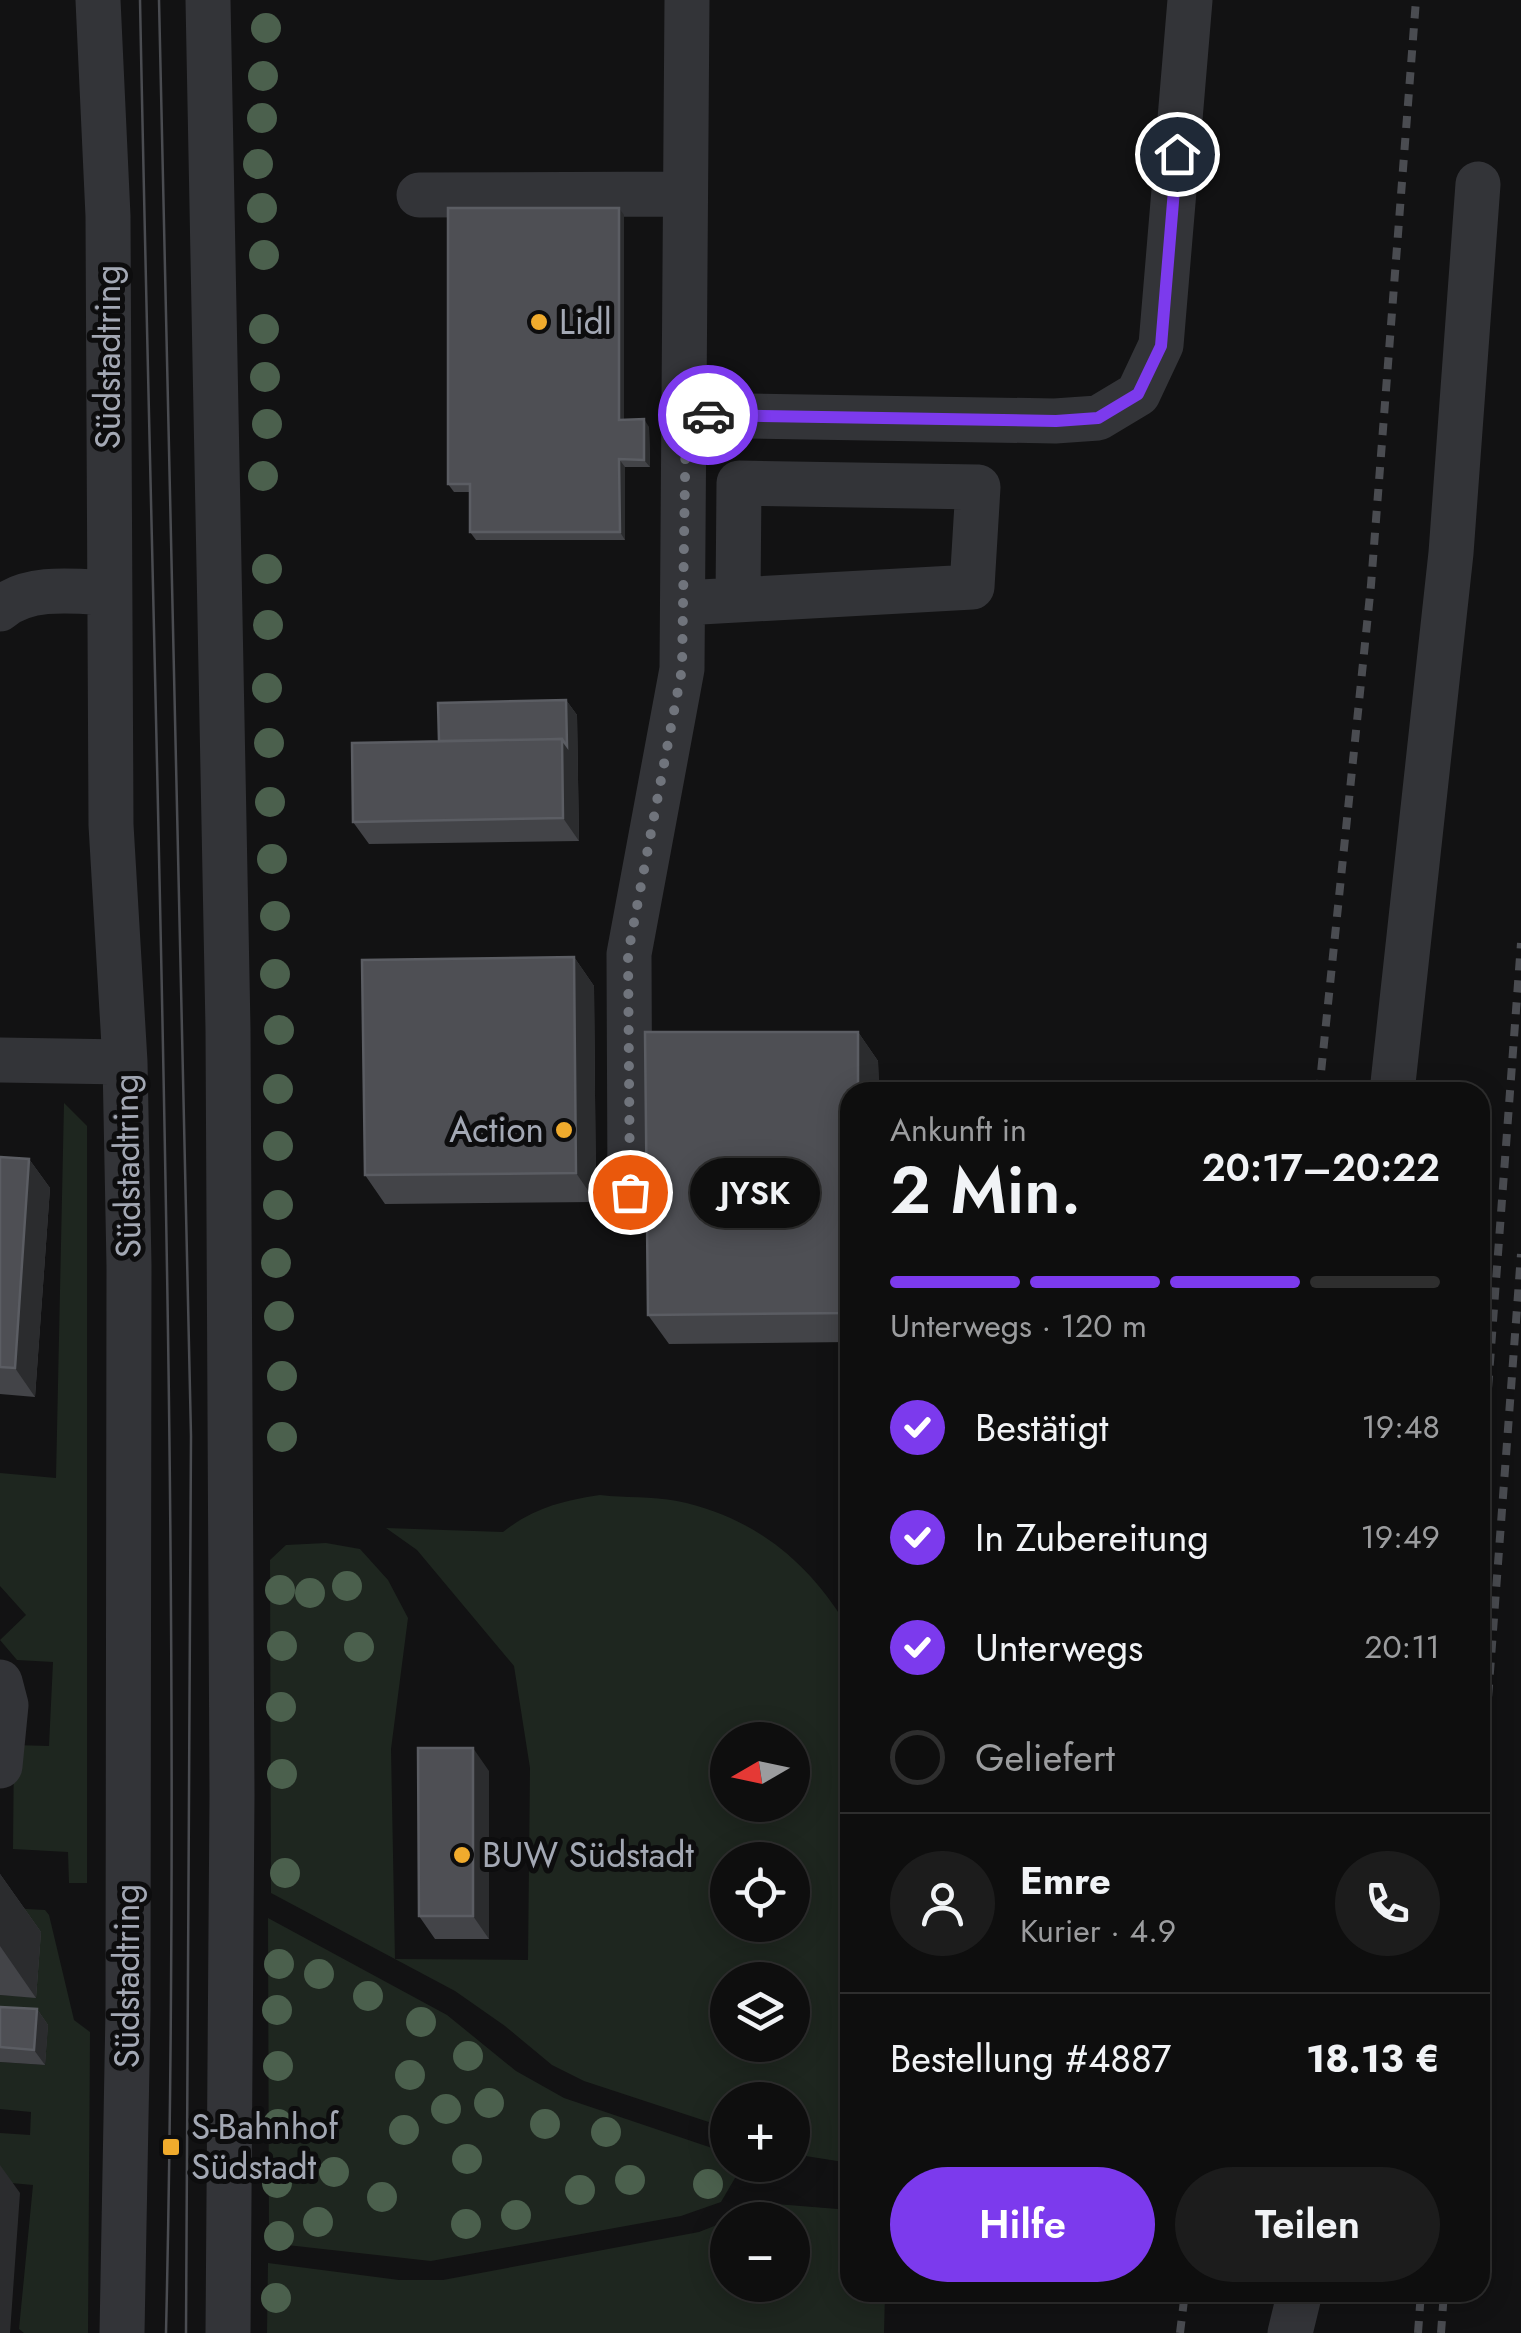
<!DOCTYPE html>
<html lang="de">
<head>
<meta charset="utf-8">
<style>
  :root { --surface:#0e0e0e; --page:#1c1c1c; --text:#f1f3f6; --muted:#9b9c9e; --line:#2e2e2e; --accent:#7c3aed }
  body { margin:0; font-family:Jost,sans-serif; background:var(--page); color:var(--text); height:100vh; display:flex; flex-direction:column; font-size:38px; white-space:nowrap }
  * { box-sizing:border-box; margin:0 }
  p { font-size:32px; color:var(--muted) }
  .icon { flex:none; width:55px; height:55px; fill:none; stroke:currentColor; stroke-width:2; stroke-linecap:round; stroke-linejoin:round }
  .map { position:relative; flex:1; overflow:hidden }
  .sheet { position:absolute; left:840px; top:1082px; width:650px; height:1220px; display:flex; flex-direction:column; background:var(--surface); border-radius:30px; box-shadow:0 5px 25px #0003,0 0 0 2px var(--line) }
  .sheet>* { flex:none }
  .needle { width:65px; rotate:261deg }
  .tools { position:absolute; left:710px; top:1722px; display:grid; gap:20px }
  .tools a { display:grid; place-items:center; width:100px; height:100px; border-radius:50%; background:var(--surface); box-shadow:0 5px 25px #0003,0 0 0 2px var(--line); font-size:50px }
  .pin { position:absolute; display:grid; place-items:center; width:85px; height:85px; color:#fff; margin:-42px; border:5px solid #fff; border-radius:50%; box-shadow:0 2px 10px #0007 }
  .courier { position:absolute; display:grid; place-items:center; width:100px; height:100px; margin:-50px; border:8px solid #7c3aed; border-radius:50%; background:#fff; color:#222; box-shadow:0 2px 12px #0007 }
  .bubble { position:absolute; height:70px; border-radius:35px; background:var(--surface); box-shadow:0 5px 25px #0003,0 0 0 2px var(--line); font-size:32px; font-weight:600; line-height:70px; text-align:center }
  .head em { font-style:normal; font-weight:600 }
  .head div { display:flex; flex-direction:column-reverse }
  .head { display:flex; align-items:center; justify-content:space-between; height:170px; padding:0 50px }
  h1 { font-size:65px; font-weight:600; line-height:75px }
  .bar { display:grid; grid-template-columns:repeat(4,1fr); gap:15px 10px; align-content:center; height:120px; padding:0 50px }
  .bar i { height:12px; border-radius:8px; background:var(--line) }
  .bar .active { background:var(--accent) }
  .bar p { grid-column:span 4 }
  .line { display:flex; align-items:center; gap:25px; padding:0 50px; border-top:2px solid var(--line) }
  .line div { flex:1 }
  .round { display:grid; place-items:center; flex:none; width:105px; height:105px; border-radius:52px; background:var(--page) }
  ol { padding:0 50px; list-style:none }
  li { display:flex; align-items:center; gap:30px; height:110px }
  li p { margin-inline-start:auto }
  li .icon { padding:10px; border-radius:50%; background:var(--accent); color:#fff; stroke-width:4 }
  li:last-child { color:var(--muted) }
  li i { width:55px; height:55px; border:5px solid var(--line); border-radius:50% }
  .button { display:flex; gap:20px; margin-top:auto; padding:20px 50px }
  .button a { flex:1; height:115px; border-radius:60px; background:var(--accent); color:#fff; font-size:40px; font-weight:600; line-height:115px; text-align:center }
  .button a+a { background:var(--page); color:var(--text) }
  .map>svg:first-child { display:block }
</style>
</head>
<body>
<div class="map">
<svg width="1521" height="2333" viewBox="0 0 1521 2333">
  <rect width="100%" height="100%" fill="#121213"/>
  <!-- green -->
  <path fill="#1e261f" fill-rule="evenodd" d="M64 1103 87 1126V1883H69L68 1852 13 1849 14 1745 49 1746 53 1662 17 1660 0 1640 26 1615 0 1586V1473L56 1478Z
    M600 1495C625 1498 652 1496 677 1501 755 1517 811 1563 850 1631V2163L793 2154 792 2100H728L727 2128 584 2081 552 2065 505 2026 455 1991 271 1893 270 1560 286 1545 326 1543 360 1549 388 1580 408 1618 391 1749 395 1959 528 1960 530 1768 514 1666 417 1550 386 1528 503 1532C534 1508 561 1501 600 1495ZM792 1740V1805H728V1740ZM792 1860V1925H728V1860ZM792 1980V2045H728V1980Z
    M9 1908 45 1910 49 1915 74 2020 90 2032 88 2333H24L19 2329 33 2185 0 2182V2133L30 2135 31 2112 0 2109V2062L45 2065 48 2025 0 2021V1995L36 1997Z
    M268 1918 447 2015 516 2071 564 2098 715 2149 727 2156 728 2165 742 2166 721 2202 681 2216 431 2261 269 2243Z
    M776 2204 850 2210V2292L885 2293 884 2333H267L268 2263 399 2280H443L699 2232 727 2221 728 2285H792V2220H729Z"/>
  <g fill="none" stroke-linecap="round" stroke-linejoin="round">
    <!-- minor -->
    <path stroke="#333438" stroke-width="45" d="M98 0 108 216 111 825 125 1062 129 1266 128 2011 122 2333
      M208 0 228 1029 232 1795 228 2333
      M419 195 685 194
      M685 415 1055 421 1098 418 1138 394 1161 345 1190 0
      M683 603 972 587 978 487 739 483 738 600
      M0 609C28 585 74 591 109 593
      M0 1060 125 1062
      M1392 1092 1451 553 1478 184
      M630 1192 629 954 682 669 687 0
      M0 1682 6 1705 0 1766
      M1290 2333 1300 2292"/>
    <!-- tram -->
    <path stroke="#4a4c51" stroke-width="2.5" d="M140 0C155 777 184 1555 166 2333
      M159 0 191 1436 186 2333"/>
    <!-- rail -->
    <path stroke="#4a4c51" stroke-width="8" stroke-dasharray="12 10" stroke-linecap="butt" d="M1319 1092 1371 585 1416 0
      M1480 1497 1521 943
      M1480 1806 1521 1254
      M1180 2333 1185 2292
      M1418 2333 1421 2292
      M1441 2333 1444 2292"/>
  </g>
  <!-- trees -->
  <g fill="#4b604d">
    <circle cx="266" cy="28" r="15"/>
    <circle cx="263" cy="76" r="15"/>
    <circle cx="262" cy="118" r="15"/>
    <circle cx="258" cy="164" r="15"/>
    <circle cx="262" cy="208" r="15"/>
    <circle cx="264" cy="255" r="15"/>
    <circle cx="264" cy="329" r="15"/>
    <circle cx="265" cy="377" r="15"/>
    <circle cx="267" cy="424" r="15"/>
    <circle cx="263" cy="476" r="15"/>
    <circle cx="267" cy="569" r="15"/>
    <circle cx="268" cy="625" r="15"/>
    <circle cx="267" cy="688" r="15"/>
    <circle cx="269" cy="743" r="15"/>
    <circle cx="270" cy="802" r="15"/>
    <circle cx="272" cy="859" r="15"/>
    <circle cx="275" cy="916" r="15"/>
    <circle cx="275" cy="974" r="15"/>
    <circle cx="279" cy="1030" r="15"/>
    <circle cx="278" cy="1089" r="15"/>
    <circle cx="278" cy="1146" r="15"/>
    <circle cx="278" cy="1205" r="15"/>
    <circle cx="276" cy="1263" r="15"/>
    <circle cx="279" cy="1316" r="15"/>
    <circle cx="282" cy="1376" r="15"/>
    <circle cx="282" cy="1437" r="15"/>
    <circle cx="347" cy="1586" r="15"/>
    <circle cx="280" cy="1590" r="15"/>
    <circle cx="310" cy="1593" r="15"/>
    <circle cx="282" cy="1646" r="15"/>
    <circle cx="359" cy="1647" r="15"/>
    <circle cx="281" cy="1707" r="15"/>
    <circle cx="282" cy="1774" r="15"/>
    <circle cx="285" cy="1873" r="15"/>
    <circle cx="279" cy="1964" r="15"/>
    <circle cx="319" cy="1974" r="15"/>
    <circle cx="368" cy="1996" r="15"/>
    <circle cx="277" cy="2010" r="15"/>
    <circle cx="421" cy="2022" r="15"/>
    <circle cx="468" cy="2056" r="15"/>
    <circle cx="278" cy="2066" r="15"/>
    <circle cx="410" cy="2075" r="15"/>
    <circle cx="489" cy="2103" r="15"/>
    <circle cx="446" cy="2109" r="15"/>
    <circle cx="278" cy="2124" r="15"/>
    <circle cx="545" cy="2124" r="15"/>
    <circle cx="404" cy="2130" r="15"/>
    <circle cx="606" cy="2132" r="15"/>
    <circle cx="467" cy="2159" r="15"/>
    <circle cx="334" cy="2172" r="15"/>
    <circle cx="630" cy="2180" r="15"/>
    <circle cx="277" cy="2183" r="15"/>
    <circle cx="708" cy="2184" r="15"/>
    <circle cx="580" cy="2190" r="15"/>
    <circle cx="382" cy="2197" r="15"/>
    <circle cx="516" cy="2215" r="15"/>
    <circle cx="318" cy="2222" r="15"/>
    <circle cx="466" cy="2224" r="15"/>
    <circle cx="279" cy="2236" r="15"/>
    <circle cx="276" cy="2298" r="15"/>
  </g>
  <!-- wall -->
  <path fill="#434448" d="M624 215V420L649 427 650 467H625V540H476L470 532V492H454L448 484Z
    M566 700 577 715 579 841 369 844 353 822Z
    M574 957 594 986 596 1202 385 1204 365 1175Z
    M645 1032H858L878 1061 879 1092H850V1342L669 1344 648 1315Z
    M0 1157 29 1159 50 1188 35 1397 0 1394Z
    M489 1771V1939H435L419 1916Z
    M0 1874 41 1932 36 1998 0 1995Z
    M0 2007 37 2009 48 2025 45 2065 0 2062Z"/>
  <!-- shaded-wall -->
  <path fill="#2b2c2e" d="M619 208 624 215V428L619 420Z
    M644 419 649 427 650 467 644 460Z
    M619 459 625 467V540L620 532Z
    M566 700 577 715 579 841 563 818 562 739Z
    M574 957 594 986 596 1202 576 1173Z
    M858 1032 878 1061 879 1092H858Z
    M29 1159 50 1188 35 1397 15 1368Z
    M473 1748 489 1771V1939L473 1916Z
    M0 1874 41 1932 36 1998 0 1946Z
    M37 2009 48 2025 45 2065 34 2050Z
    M0 2165 20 2193 10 2333H0Z"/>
  <!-- building -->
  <path fill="#4e4f54" stroke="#5b5d63" stroke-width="2.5" d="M448 208H619V420L644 419V460L619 459 620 532H470V484H448Z
    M566 700 567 746 562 739 439 741 438 703Z
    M562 739 563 818 353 822 352 743Z
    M574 957 576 1173 365 1175 362 960Z
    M645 1032H858V1092H850V1313L648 1315Z
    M0 1157 29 1159 15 1368 0 1367Z
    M418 1748H473V1916H419Z
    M0 2007 37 2009 34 2050 0 2047Z"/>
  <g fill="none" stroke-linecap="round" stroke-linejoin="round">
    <!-- done -->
    <path stroke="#70747c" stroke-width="10" stroke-dasharray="0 18" d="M630 1192 628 954 682 669 686 415H708"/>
    <!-- route -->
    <path stroke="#7c3aed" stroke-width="12" d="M708 415 1056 421 1098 418 1138 394 1161 346 1177 154"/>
  </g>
  <!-- markers -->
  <g fill="#f0ab2d" stroke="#0d0d0e" stroke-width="4">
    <circle cx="539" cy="322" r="10"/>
    <circle cx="564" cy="1130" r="10"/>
    <circle cx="462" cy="1855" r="10"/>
    <rect x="161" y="2137" width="20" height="20" rx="5"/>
  </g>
  <g text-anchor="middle" stroke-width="10" stroke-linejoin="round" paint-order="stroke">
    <!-- poi labels -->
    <g font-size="35" fill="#a3a8b4" stroke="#0d0d0e" text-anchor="start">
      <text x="559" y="334">Lidl</text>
      <text x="544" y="1142" text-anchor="end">Action</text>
      <text x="482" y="1867">BUW Südstadt</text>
      <text x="191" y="2139">S-Bahnhof<tspan x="191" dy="40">Südstadt</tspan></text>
    </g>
    <!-- street labels -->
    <g font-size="35" fill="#a3a8b4" stroke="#0d0d0e">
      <text transform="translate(108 357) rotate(-90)" y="12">Südstadtring</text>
      <text transform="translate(127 1166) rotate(-91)" y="12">Südstadtring</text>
      <text transform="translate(127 1976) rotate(-90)" y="12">Südstadtring</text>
    </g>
  </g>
</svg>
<div class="tools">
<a><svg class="needle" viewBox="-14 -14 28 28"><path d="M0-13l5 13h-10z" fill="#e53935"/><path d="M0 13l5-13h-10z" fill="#9b9c9e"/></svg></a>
<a><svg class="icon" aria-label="locate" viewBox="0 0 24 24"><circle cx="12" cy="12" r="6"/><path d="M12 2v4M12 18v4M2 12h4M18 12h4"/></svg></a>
<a><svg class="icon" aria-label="layers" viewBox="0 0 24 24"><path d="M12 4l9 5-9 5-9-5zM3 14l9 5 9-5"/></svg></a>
<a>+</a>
<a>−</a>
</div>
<div class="pin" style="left:630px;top:1192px;background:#ea580c"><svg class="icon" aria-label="bag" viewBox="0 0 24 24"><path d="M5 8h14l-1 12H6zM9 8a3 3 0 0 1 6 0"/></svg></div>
<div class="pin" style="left:1177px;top:154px;background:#1f2937"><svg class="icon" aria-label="home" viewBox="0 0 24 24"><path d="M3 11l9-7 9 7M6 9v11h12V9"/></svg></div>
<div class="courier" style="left:708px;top:415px"><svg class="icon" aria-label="car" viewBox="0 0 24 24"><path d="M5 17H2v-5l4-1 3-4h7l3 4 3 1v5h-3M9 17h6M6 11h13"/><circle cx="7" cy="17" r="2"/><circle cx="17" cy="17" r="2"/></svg></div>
<div class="bubble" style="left:690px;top:1158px;width:130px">JYSK</div>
<section class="sheet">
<div class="head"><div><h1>2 Min.</h1><p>Ankunft in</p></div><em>20:17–20:22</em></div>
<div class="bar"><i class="active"></i><i class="active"></i><i class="active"></i><i></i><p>Unterwegs · 120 m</p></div>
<ol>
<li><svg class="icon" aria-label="check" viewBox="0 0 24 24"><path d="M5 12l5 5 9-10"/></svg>Bestätigt<p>19:48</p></li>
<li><svg class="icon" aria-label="check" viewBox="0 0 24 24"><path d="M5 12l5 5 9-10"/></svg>In Zubereitung<p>19:49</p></li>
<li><svg class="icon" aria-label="check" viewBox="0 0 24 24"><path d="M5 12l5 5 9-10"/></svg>Unterwegs<p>20:11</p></li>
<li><i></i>Geliefert</li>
</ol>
<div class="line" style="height:180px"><a class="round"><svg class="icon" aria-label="person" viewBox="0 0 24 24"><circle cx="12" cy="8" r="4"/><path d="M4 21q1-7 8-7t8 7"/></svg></a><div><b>Emre</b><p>Kurier · 4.9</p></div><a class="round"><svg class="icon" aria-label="phone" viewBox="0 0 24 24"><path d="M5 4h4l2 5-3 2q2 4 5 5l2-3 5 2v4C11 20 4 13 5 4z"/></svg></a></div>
<div class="line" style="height:130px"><div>Bestellung #4887</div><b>18.13 €</b></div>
<div class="button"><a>Hilfe</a><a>Teilen</a></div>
</section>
</div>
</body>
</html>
